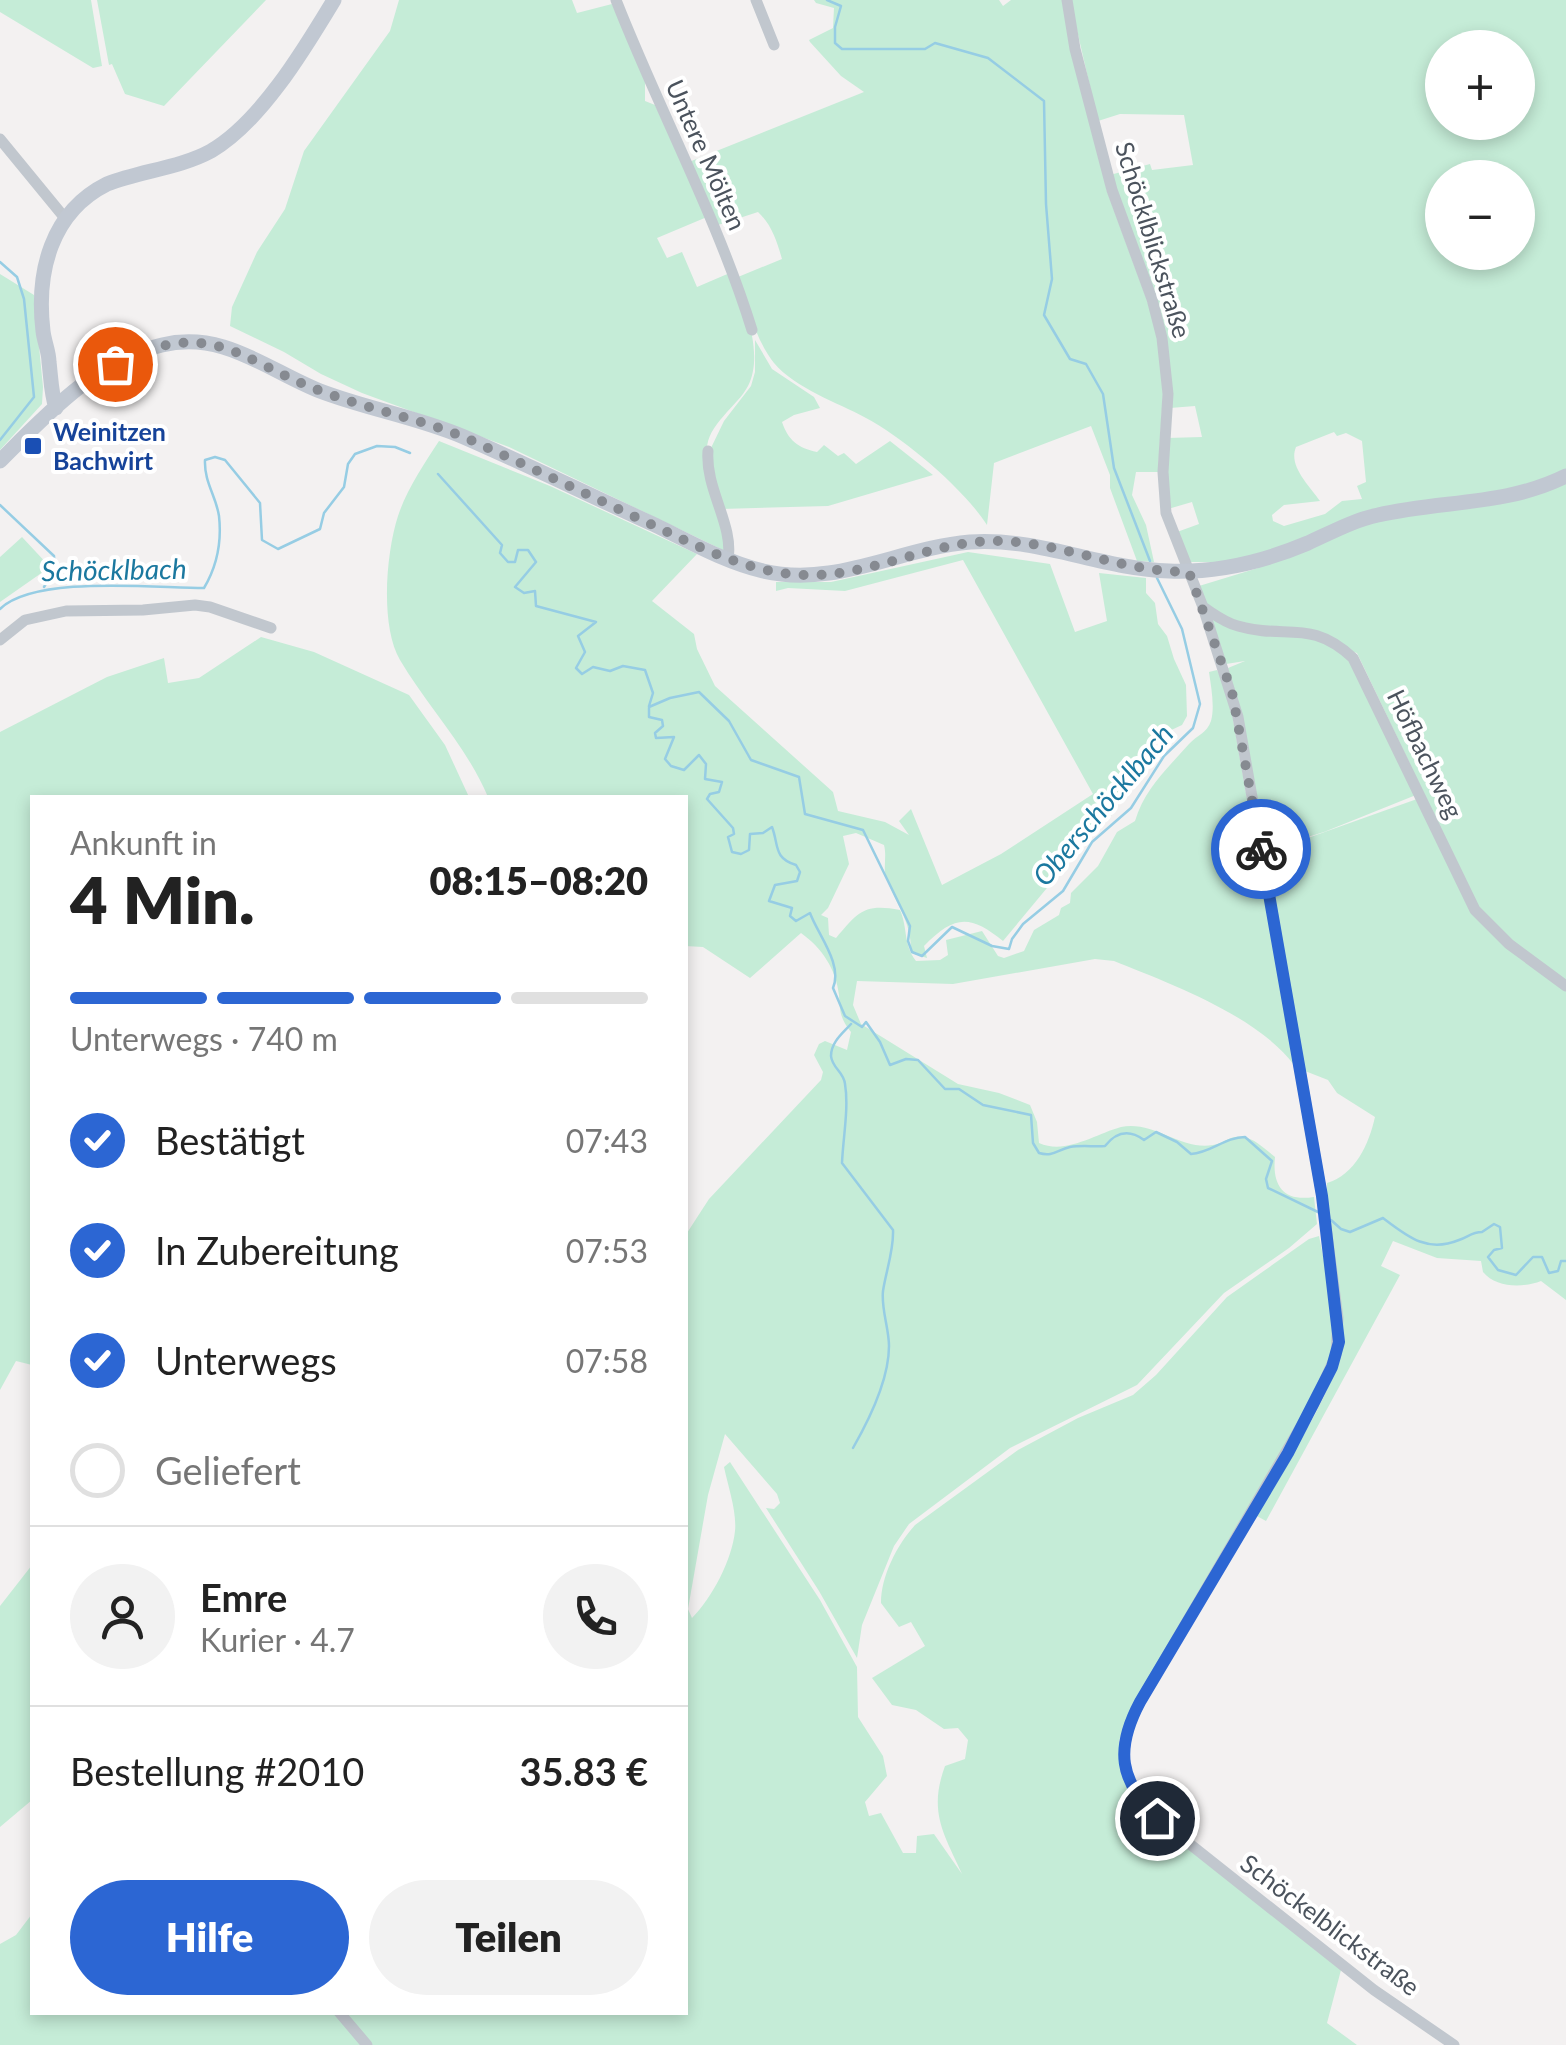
<!DOCTYPE html>
<html lang="de">
<head>
<meta charset="utf-8">
<style>
  :root { --surface:#fff; --page:#f2f2f2; --text:#222; --muted:#767676; --line:#e0e0e0; --accent:#2c66d3 }
  body { margin:0; font-family:Lato,sans-serif; background:var(--page); color:var(--text); height:100vh; display:flex; flex-direction:column; font-size:38px; white-space:nowrap }
  * { box-sizing:border-box; margin:0 }
  p { font-size:32px; color:var(--muted) }
  .icon { flex:none; width:55px; height:55px; fill:none; stroke:currentColor; stroke-width:2; stroke-linecap:round; stroke-linejoin:round }
  .map { position:relative; flex:1; overflow:hidden }
  .sheet { position:absolute; left:30px; top:795px; width:658px; height:1220px; display:flex; flex-direction:column; background:var(--surface); border-radius:0px; box-shadow:0 5px 15px #0003 }
  .sheet>* { flex:none }
  .controls { position:absolute; left:1425px; top:30px; display:grid; gap:20px }
  .controls a { display:grid; place-items:center; width:110px; height:110px; border-radius:50%; background:var(--surface); box-shadow:0 5px 15px #0003; font-size:50px }
  .pin { position:absolute; display:grid; place-items:center; width:85px; height:85px; color:#fff; margin:-42px; border:5px solid #fff; border-radius:50%; box-shadow:0 2px 10px #0007 }
  .courier { position:absolute; display:grid; place-items:center; width:100px; height:100px; margin:-50px; border:8px solid #2c66d3; border-radius:50%; background:#fff; color:#222; box-shadow:0 2px 12px #0007 }
  .headline em { font-style:normal; font-weight:800 }
  .headline div { display:flex; flex-direction:column-reverse }
  .headline { display:flex; align-items:center; justify-content:space-between; height:170px; padding:0 40px }
  h1 { font-size:65px; font-weight:800; line-height:75px }
  .bar { display:grid; grid-template-columns:repeat(4,1fr); gap:15px 10px; align-content:center; height:120px; padding:0 40px }
  .bar i { height:12px; border-radius:8px; background:var(--line) }
  .bar .selected { background:var(--accent) }
  .bar p { grid-column:span 4 }
  .line { display:flex; align-items:center; gap:25px; padding:0 40px; border-top:2px solid var(--line) }
  .line div { flex:1 }
  .round { display:grid; place-items:center; flex:none; width:105px; height:105px; border-radius:52px; background:var(--page) }
  ol { padding:0 40px; list-style:none }
  li { display:flex; align-items:center; gap:30px; height:110px }
  li p { margin-inline-start:auto }
  li .icon { padding:10px; border-radius:50%; background:var(--accent); color:#fff; stroke-width:4 }
  li:last-child { color:var(--muted) }
  li i { width:55px; height:55px; border:5px solid var(--line); border-radius:50% }
  .action { display:flex; gap:20px; margin-top:auto; padding:20px 40px }
  .action a { flex:1; height:115px; border-radius:60px; background:var(--accent); color:#fff; font-size:40px; font-weight:800; line-height:115px; text-align:center }
  .action a+a { background:var(--page); color:var(--text) }
  .map>svg:first-child { display:block }
</style>
</head>
<body>
<div class="map">
<svg width="1566" height="2045" viewBox="0 0 1566 2045">
  <rect width="100%" height="100%" fill="#f3f1f1"/>
  <!-- green -->
  <path fill="#c5ecd7" fill-rule="evenodd" d="M0 0H91L102 66 93 68 0 12Z
    M97 0H266L164 106 125 94 112 64 109 65Z
    M399 0H572L577 13 612 4 645 79V101L655 105 707 217 657 238 667 258 682 252 697 287 732 272C743 304 765 352 748 386 737 407 706 425 707 451 707 485 726 516 725 551L509 447 362 393 321 374 284 352 230 326 232 307 257 252 285 209 304 151 390 31Z
    M814 0H999L1003 6 1011 0H1062L1107 191 1147 300 1158 339 1163 394 1158 472H1136L1132 495 1146 525 1154 562 1137 561 1110 488V475L1091 426 994 463 987 525C964 489 904 438 866 418 837 402 796 389 774 363 755 339 748 306 738 277L782 259C777 242 772 225 758 212L718 225 689 162 864 92 841 76 810 42 809 40 833 28 834 8 816 3Z
    M1070 0H1566V981L1518 947 1479 909 1357 653 1343 649 1416 795 1324 832 1265 850 1228 668 1245 661 1226 664 1199 586 1258 568 1233 562H1190L1177 532 1199 524 1192 502 1168 509 1167 438 1202 437 1195 406 1170 408 1168 364 1110 175 1150 164 1152 170 1193 165 1184 115 1120 114 1098 121ZM1442 48H1518V122H1442ZM1442 178H1518V252H1442ZM1334 432 1337 436 1346 433 1362 441 1366 482 1357 486 1362 499 1342 501 1325 514 1284 526 1273 521 1272 515 1284 505 1320 501C1309 485 1288 466 1296 447Z
    M0 274 34 295 43 387 42 404 0 450Z
    M755 340 772 369 814 397 820 408 794 415 782 422C788 440 798 448 817 452L824 445 838 456 844 453 856 464 890 441 933 475 828 506 721 509 710 450 724 421 751 386 755 372Z
    M439 441 550 486 697 554 652 601 694 634 697 649 715 686 833 792 838 811 885 822 909 835 899 821 911 809 942 885 1001 854 1093 794 963 560 845 591 788 588 776 591V582H831L968 552 1050 564 1075 632 1107 621 1099 573 1146 578V593L1155 603 1158 624 1167 636 1174 659 1186 685 1187 716 1182 725 1167 732 1163 741 1151 745 1147 766 1130 768 1116 811 1096 829 1003 941C970 914 954 915 924 946L927 958 911 953C912 921 896 905 886 877 883 867 887 856 884 845L856 833 843 836 849 864 828 908 821 915 828 918 829 935 836 938C858 912 864 903 900 910 908 928 903 944 916 961L940 960 948 955 946 940 982 931 998 956 1004 958 1024 951 1034 930 1059 915 1061 908 1070 903 1071 893 1098 866 1117 832 1135 821C1145 788 1168 768 1189 744 1197 735 1207 733 1211 721 1215 706 1211 687 1209 672L1217 670 1228 691 1294 1065C1258 1016 1169 983 1114 961L1095 959 953 984 857 981 853 1005 861 1024 958 1084 999 1093 1030 1105 1037 1122 1039 1143C1066 1155 1095 1134 1121 1127 1153 1120 1182 1151 1213 1145 1225 1143 1229 1135 1243 1137 1254 1138 1266 1150 1275 1157 1272 1185 1283 1202 1314 1197L1317 1224 1289 1248 1224 1293 1137 1385 1010 1448 909 1524 894 1546 862 1625 857 1658 819 1591 766 1508 774 1509 780 1503 777 1494 725 1434 708 1495 688 1609 692 1618C712 1598 732 1560 735 1531 737 1512 728 1486 724 1467L730 1462 820 1600 857 1667 858 1717 883 1756 887 1776 865 1802 869 1816 881 1813 903 1853H916L917 1836 934 1834 962 1874C944 1834 928 1812 945 1766L965 1759 968 1740 958 1728 944 1729 916 1710 892 1705 872 1678 925 1646 911 1622 899 1627 881 1603C881 1576 897 1545 915 1525L1018 1450 1078 1418 1133 1395 1156 1375 1227 1297 1309 1239 1319 1236 1332 1300 1334 1348 1311 1402 1129 1713 1119 1741V1759L1154 1821 1341 1970 1327 2023 1357 2045H0V1944L16 1935 32 1914V2012H685V1236L709 1199 821 1080 823 1072 814 1055 819 1044 825 1041 847 1050 851 1032C840 1018 840 1012 839 995 836 969 822 948 801 933L750 978 703 947 685 946V798L488 797C467 747 428 707 400 660 380 626 386 553 398 516 407 489 424 464 439 441Z
    M22 537 50 567 0 602V557Z
    M261 637 314 652 409 695 445 745 469 797 32 798V1365L16 1361 0 1390V732L107 677 164 658 168 683 199 678Z
    M1417 799 1473 915 1566 990V1300L1541 1281C1523 1288 1496 1288 1483 1272L1481 1261 1437 1258 1393 1241 1381 1266 1400 1275 1266 1521 1255 1515C1280 1474 1336 1390 1342 1344 1347 1309 1333 1271 1329 1237 1327 1219 1327 1201 1327 1183 1355 1175 1369 1144 1375 1117L1337 1093 1328 1080 1305 1071 1266 853Z
    M32 1565V1800L0 1827V1606Z"/>
  <g fill="none" stroke-linecap="round" stroke-linejoin="round">
    <!-- stream -->
    <path stroke="#96cde4" stroke-width="2.5" d="M827 0 841 6 835 27V43L842 49H925L935 43 988 58 1044 101 1046 204 1052 279 1044 315 1070 359 1086 364 1103 394 1114 468 1150 561
      M0 262 17 277 24 299 34 397 0 440
      M438 474 502 545 500 553 508 562H515L518 550H528L536 562 515 587 524 593 535 591 536 606 596 622 578 636 585 652 576 668 582 674 593 667 610 671 623 666 645 670 653 693 649 706
      M0 505 54 556 55 569 44 587
      M0 609C35 575 153 588 204 588 217 566 222 543 219 516 216 496 204 482 205 460L215 457 225 460 260 503 262 540 278 549 320 529 324 513 344 487 348 464 355 454 377 446 395 447 410 453
      M649 707 670 698 699 692 729 721 751 760 799 777 805 814 863 830 910 926 908 941 912 952 922 956 952 927 992 946 1009 949 1012 939 1023 924 1063 891 1092 842 1131 808 1164 756 1193 728 1200 704 1182 629 1157 578
      M649 708V717L662 720 663 726 655 733 656 738 674 737 665 759 671 766 684 770 699 755 706 764 705 779 722 782 719 792 710 794 707 799 733 828 734 834 728 837 732 852 741 854 749 850 750 834 763 833 772 827C779 845 773 858 796 865L800 872 797 881 775 885 769 901 792 908 790 916 796 921 810 913C818 935 843 964 833 988L845 1016 862 1027 866 1022 880 1042 890 1065 906 1059 918 1060 945 1089H959L983 1105 1031 1115 1033 1143 1039 1153C1053 1157 1057 1150 1070 1147 1082 1145 1094 1147 1105 1146 1116 1132 1129 1129 1144 1140L1156 1132 1177 1142 1191 1154C1211 1153 1225 1137 1245 1137L1272 1161 1266 1179 1268 1188 1320 1213
      M851 1024C843 1033 831 1042 831 1056 832 1068 844 1072 845 1084 849 1108 843 1138 842 1163L893 1230C894 1250 886 1271 883 1291 881 1309 889 1328 889 1346 889 1378 869 1420 853 1448
      M1331 1220 1341 1229 1350 1232 1383 1218C1408 1237 1427 1253 1459 1240 1468 1237 1472 1232 1482 1232L1494 1224 1500 1227 1502 1248 1494 1250 1488 1257 1498 1270 1516 1275 1533 1257H1542L1549 1273 1558 1271 1561 1261H1566"/>
    <!-- minor -->
    <path stroke="#c1c7ce" stroke-width="11" d="M616 0C659 110 717 217 752 330
      M756 0 774 45
      M1067 0 1075 49 1112 190 1152 299 1162 338 1168 394 1163 472 1166 513 1203 607 1238 717 1322 1196 1338 1318 1336 1355 1314 1404 1140 1702C1115 1748 1119 1781 1157 1818L1374 1990 1454 2045
      M0 139 64 217
      M708 451C705 489 734 525 728 559
      M1203 607C1214 614 1225 623 1238 626 1286 640 1310 618 1353 658L1475 910 1509 944 1566 986
      M0 640 25 620 66 611 143 610 195 605 210 607 271 628
      M339 2012 367 2045"/>
    <!-- secondary -->
    <path stroke="#c1c8d2" stroke-width="15" d="M56 408C51 393 51 378 49 362 49 352 44 341 43 331 36 272 51 212 107 184 140 171 180 168 211 151 261 122 305 48 334 0
      M0 461C46 415 97 360 162 345 223 330 267 370 320 391 367 409 417 417 464 437 528 465 591 496 655 525 690 542 725 562 763 571 836 588 899 548 970 542 1039 537 1101 569 1169 571 1218 573 1263 562 1308 543 1330 533 1354 520 1378 515 1442 500 1506 506 1566 476"/>
  </g>
  <g fill="none" stroke-linecap="round" stroke-linejoin="round">
    <!-- done -->
    <path stroke="#868a91" stroke-width="10" stroke-dasharray="0 18" d="M115 364C214 315 238 361 326 393 372 410 420 419 466 438 521 463 576 489 631 515 691 542 749 577 816 575 880 573 938 539 1002 541 1066 544 1124 572 1189 572L1232 692 1261 849"/>
    <!-- route -->
    <path stroke="#2c66d3" stroke-width="12" d="M1157 1818C1119 1780 1115 1749 1140 1702L1288 1453 1332 1367 1339 1342 1322 1196 1261 849"/>
  </g>
  <!-- markers -->
  <rect fill="#1a4fb4" stroke="#fff" stroke-width="4" x="23" y="436" width="20" height="20" rx="5"/>
  <g text-anchor="middle" stroke-width="8" stroke-linejoin="round" paint-order="stroke">
    <!-- street labels -->
    <g font-size="25" fill="#4b535d" stroke="#fff">
      <text transform="translate(706 155) rotate(66)" y="9">Untere Mölten</text>
      <text transform="translate(1153 240) rotate(73)" y="9">Schöcklblickstraße</text>
      <text transform="translate(1425 754) rotate(64)" y="9">Höfbachweg</text>
      <text transform="translate(1330 1925) rotate(37)" y="9">Schöckelblickstraße</text>
    </g>
    <!-- transit labels -->
    <g font-size="25" font-weight="bold" fill="#164399" stroke="#fff" text-anchor="start">
      <text x="53" y="441">Weinitzen<tspan x="53" dy="29">Bachwirt</tspan></text>
    </g>
    <!-- water labels -->
    <g font-size="28" font-style="italic" fill="#1b789f" stroke="#fff">
      <text transform="translate(114 570) rotate(-1)" y="10">Schöcklbach</text>
      <text transform="translate(1103 805) rotate(-50)" y="10">Oberschöcklbach</text>
    </g>
  </g>
</svg>
<div class="controls">
<a>+</a>
<a>−</a>
</div>
<div class="pin" style="left:115px;top:364px;background:#ea580c"><svg class="icon" aria-label="bag" viewBox="0 0 24 24"><path d="M5 8h14l-1 12H6zM9 8a3 3 0 0 1 6 0"/></svg></div>
<div class="pin" style="left:1157px;top:1818px;background:#1f2937"><svg class="icon" aria-label="home" viewBox="0 0 24 24"><path d="M3 11l9-7 9 7M6 9v11h12V9"/></svg></div>
<div class="courier" style="left:1261px;top:849px"><svg class="icon" aria-label="bike" viewBox="0 0 24 24"><circle cx="6" cy="16" r="4"/><circle cx="18" cy="16" r="4"/><path d="M6 16l4-8h5l3 8M10 8l3 8H6M13 5h3"/></svg></div>
<section class="sheet">
<div class="headline"><div><h1>4 Min.</h1><p>Ankunft in</p></div><em>08:15–08:20</em></div>
<div class="bar"><i class="selected"></i><i class="selected"></i><i class="selected"></i><i></i><p>Unterwegs · 740 m</p></div>
<ol>
<li><svg class="icon" aria-label="check" viewBox="0 0 24 24"><path d="M5 12l5 5 9-10"/></svg>Bestätigt<p>07:43</p></li>
<li><svg class="icon" aria-label="check" viewBox="0 0 24 24"><path d="M5 12l5 5 9-10"/></svg>In Zubereitung<p>07:53</p></li>
<li><svg class="icon" aria-label="check" viewBox="0 0 24 24"><path d="M5 12l5 5 9-10"/></svg>Unterwegs<p>07:58</p></li>
<li><i></i>Geliefert</li>
</ol>
<div class="line" style="height:180px"><a class="round"><svg class="icon" aria-label="person" viewBox="0 0 24 24"><circle cx="12" cy="8" r="4"/><path d="M4 21q1-7 8-7t8 7"/></svg></a><div><b>Emre</b><p>Kurier · 4.7</p></div><a class="round"><svg class="icon" aria-label="phone" viewBox="0 0 24 24"><path d="M5 4h4l2 5-3 2q2 4 5 5l2-3 5 2v4C11 20 4 13 5 4z"/></svg></a></div>
<div class="line" style="height:130px"><div>Bestellung #2010</div><b>35.83 €</b></div>
<div class="action"><a>Hilfe</a><a>Teilen</a></div>
</section>
</div>
</body>
</html>
